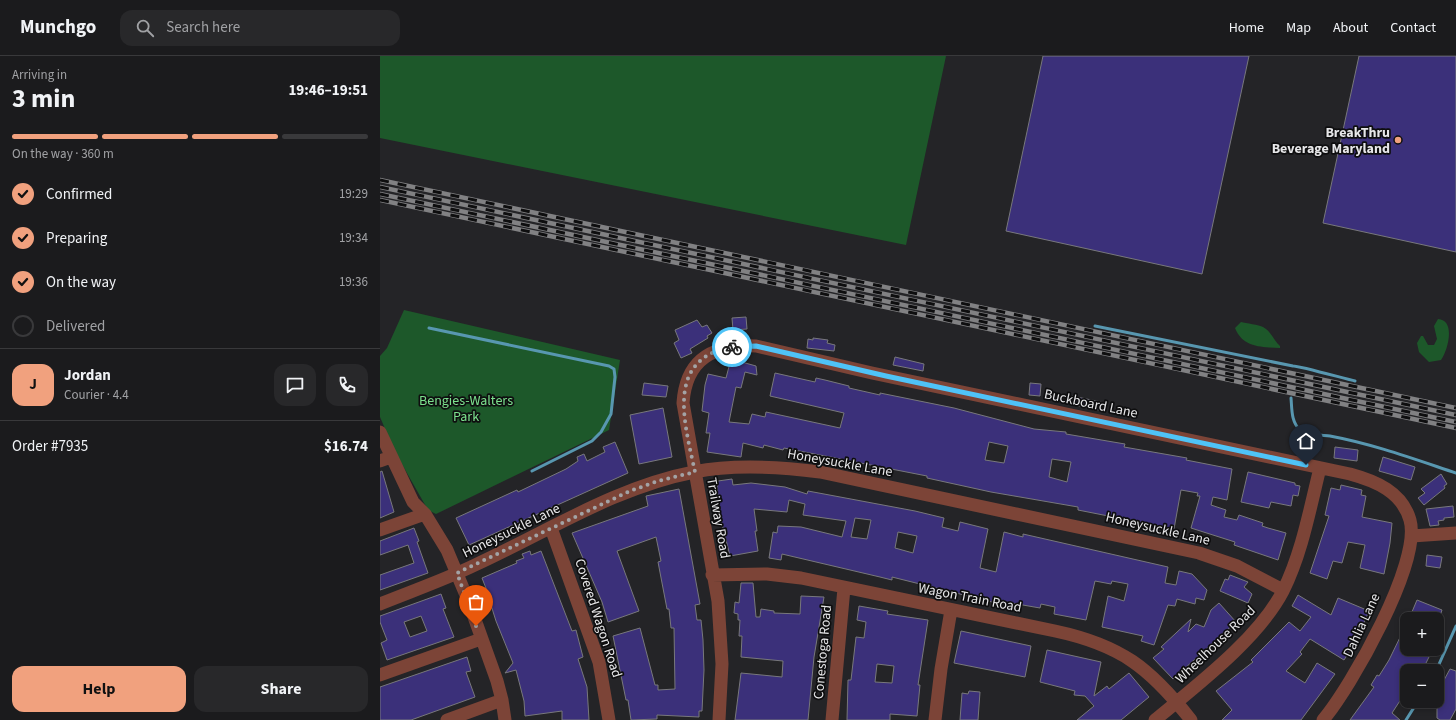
<!DOCTYPE html>
<html lang="en">
<head>
<meta charset="utf-8">
<style>
  :root { --surface:#1b1b1d; --page:#28282a; --text:#f1f3f6; --muted:#a0a1a4; --line:#39393b; --accent:#f1a17e }
  body { margin:0; font-family:"Source Sans 3",sans-serif; background:var(--page); color:var(--text); height:100vh; display:flex; flex-direction:column; font-size:15px; white-space:nowrap }
  * { box-sizing:border-box; margin:0 }
  p { font-size:13px; color:var(--muted) }
  .icon { flex:none; width:22px; height:22px; fill:none; stroke:currentColor; stroke-width:2; stroke-linecap:round; stroke-linejoin:round }
  .map { position:relative; flex:1; overflow:hidden }
  .sheet { display:flex; flex-direction:column; background:var(--surface); width:380px }
  .sheet>* { flex:none }
  .buttons { position:absolute; left:1020px; top:556px; display:grid; gap:8px }
  .buttons a { display:grid; place-items:center; width:44px; height:44px; border-radius:8px; background:var(--surface); box-shadow:0 2px 6px #0003,0 0 0 1px var(--line); font-size:20px }
  .pin { position:absolute; display:grid; place-items:center; width:34px; height:34px; color:#fff; margin:-41px -17px; border-radius:50% 50% 50% 0; rotate:-45deg; box-shadow:0 0 4px #0007 }
  .pin .icon { rotate:45deg }
  .courier { position:absolute; display:grid; place-items:center; width:40px; height:40px; margin:-20px; border:3px solid #4fc3f7; border-radius:50%; background:#fff; color:#222; box-shadow:0 1px 5px #0007 }
  .head em { font-style:normal; font-weight:700 }
  .head div { display:flex; flex-direction:column-reverse }
  .head { display:flex; align-items:center; justify-content:space-between; height:68px; padding:0 12px }
  h1 { font-size:26px; font-weight:700; line-height:30px }
  .bar { display:grid; grid-template-columns:repeat(4,1fr); gap:6px 4px; align-content:center; height:48px; padding:0 12px }
  .bar i { height:5px; border-radius:3px; background:var(--line) }
  .bar .active { background:var(--accent) }
  .bar p { grid-column:span 4 }
  .line { display:flex; align-items:center; gap:10px; padding:0 12px; border-top:1px solid var(--line) }
  .line div { flex:1 }
  .round { display:grid; place-items:center; flex:none; width:42px; height:42px; border-radius:12px; background:var(--page) }
  ol { padding:0 12px; list-style:none }
  li { display:flex; align-items:center; gap:12px; height:44px }
  li p { margin-inline-start:auto }
  li .icon { padding:4px; border-radius:50%; background:var(--accent); color:#111; stroke-width:4 }
  li:last-child { color:var(--muted) }
  li i { width:22px; height:22px; border:2px solid var(--line); border-radius:50% }
  .action { display:flex; gap:8px; margin-top:auto; padding:8px 12px }
  .action a { flex:1; height:46px; border-radius:12px; background:var(--accent); color:#111; font-size:16px; font-weight:700; line-height:46px; text-align:center }
  .action a+a { background:var(--page); color:var(--text) }
  header { display:flex; align-items:center; gap:24px; box-sizing:border-box; height:56px; padding:0 20px; background:var(--surface); border-bottom:1px solid var(--line) }
  header strong { font-size:19px }
  nav { display:flex; gap:22px; margin-inline-start:auto; font-size:14px }
  .search { width:280px; height:36px; background:var(--page); display:flex; align-items:center; gap:10px; box-sizing:border-box; padding:0 14px; border-radius:12px; color:var(--muted); font-size:15px }
  main { display:flex; flex:1; min-height:0 }
  .map>svg:first-child { display:block }
</style>
</head>
<body>
<header>
<strong>Munchgo</strong>
<div class="search"><svg class="icon" aria-label="search" viewBox="0 0 24 24"><circle cx="10" cy="10" r="6"/><path d="M15 15l6 6"/></svg>Search here</div>
<nav><a>Home</a><a>Map</a><a>About</a><a>Contact</a></nav>
</header>
<main>
<section class="sheet">
<div class="head"><div><h1>3 min</h1><p>Arriving in</p></div><em>19:46–19:51</em></div>
<div class="bar"><i class="active"></i><i class="active"></i><i class="active"></i><i></i><p>On the way · 360 m</p></div>
<ol>
<li><svg class="icon" aria-label="check" viewBox="0 0 24 24"><path d="M5 12l5 5 9-10"/></svg>Confirmed<p>19:29</p></li>
<li><svg class="icon" aria-label="check" viewBox="0 0 24 24"><path d="M5 12l5 5 9-10"/></svg>Preparing<p>19:34</p></li>
<li><svg class="icon" aria-label="check" viewBox="0 0 24 24"><path d="M5 12l5 5 9-10"/></svg>On the way<p>19:36</p></li>
<li><i></i>Delivered</li>
</ol>
<div class="line" style="height:72px"><b class="round" style="background:var(--accent);color:#111">J</b><div><b>Jordan</b><p>Courier · 4.4</p></div><a class="round"><svg class="icon" aria-label="chat" viewBox="0 0 24 24"><path d="M4 5h16v11H9l-5 4z"/></svg></a><a class="round"><svg class="icon" aria-label="phone" viewBox="0 0 24 24"><path d="M5 4h4l2 5-3 2q2 4 5 5l2-3 5 2v4C11 20 4 13 5 4z"/></svg></a></div>
<div class="line" style="height:52px"><div>Order #7935</div><b>$16.74</b></div>
<div class="action"><a>Help</a><a>Share</a></div>
</section>
<div class="map">
<svg width="1076" height="664" viewBox="0 0 1076 664">
  <rect width="100%" height="100%" fill="#242427"/>
  <!-- green -->
  <path fill="#1d582a" d="M0 0H566L526 189 0 82Z
    M24 254 240 304 229 374 56 458 48 454 15 396 0 361V300L7 292Z
    M1058 263C1076 264 1068 294 1061 304L1049 306 1039 296 1037 287 1041 280H1043L1048 289H1054L1057 283 1054 270Z
    M861 266C866 267 879 269 883 271 891 275 894 285 900 290V292C882 291 863 292 855 272Z"/>
  <g fill="none" stroke-linecap="round" stroke-linejoin="round">
    <!-- stream -->
    <path stroke="#5897b0" stroke-width="3" d="M715 270 913 310C916 309 966 323 975 325
      M49 272 229 310 234 313 235 321 231 358 221 376 212 385 152 415
      M911 342C912 353 911 366 920 374 926 379 942 379 950 380 993 388 1034 403 1076 417
      M1056 615 1076 570
      M1026 664 1038 645"/>
  </g>
  <!-- building -->
  <path fill="#3b307a" stroke="#78787c" fill-rule="evenodd" d="M663 0H869L822 218 626 175Z
    M979 0H1076V196L943 167Z
    M366 261 367 273 353 274 352 262Z
    M317 264 322 271 327 269 332 277 327 280 328 282 310 293 312 297 301 302 294 287 299 284 295 274Z
    M433 282 448 284 447 287 455 289 454 295 427 292 428 283 433 284Z
    M515 301 544 308 543 315 513 309Z
    M351 303 376 310 377 319 365 316 361 332 356 331 349 366 369 368 372 358 385 361 386 356 460 372 464 357 390 340 395 317 435 326 436 322 445 324 469 330V332L500 339V337L574 352 654 373 686 376V378L745 388 744 391 807 402 806 404 852 413 847 444 833 441 831 449 846 454 844 461 857 464 859 459 883 467 882 470 888 472 906 477 898 504 854 489 855 486 811 472 820 440H817L818 437 801 434 794 473 698 454V451L611 436 547 422V420L404 392 403 394 384 389 383 392 363 387 361 401 327 396 330 377H326L329 357 322 355 325 329 328 318 346 322ZM609 386 628 390 624 407 605 404ZM672 403 691 406 687 426 669 421Z
    M264 327 288 330 286 341 262 339Z
    M650 327 661 328 660 340 649 339Z
    M692 340 721 346 719 354 690 348Z
    M283 352 292 401 259 408 250 359Z
    M235 386 248 417 89 489 76 462 137 434 138 436 186 413 198 405 197 401 204 398 207 405 225 396 223 391Z
    M955 391 978 394 977 405 954 402Z
    M1003 401 1035 411 1031 424 999 415Z
    M2 415 14 456 0 462V416Z
    M868 416 915 427V429L920 430 918 440 913 439 911 450 891 446 889 452 861 446Z
    M1061 418 1067 428 1064 430 1065 432 1044 449 1038 442 1045 437 1041 433Z
    M352 423 353 429 371 427 405 431 427 438 428 435 535 455 564 462 562 471 578 475 580 466 608 473 600 512 616 516 624 476 643 481V478L788 511 785 527 796 529 799 515 812 518 827 534 824 544 816 542 815 548 797 543 795 550 788 549 774 589 761 585 763 580 722 571 728 540 744 545 748 528 732 525 731 528 715 525 706 564 674 558 675 551 661 548 660 552 620 545V548L512 521V524L500 521 402 498 401 504 389 502 393 476 397 477 398 470 421 471 462 481 466 465 423 459 425 448 409 444 407 456 374 453 377 475H375L378 495 350 500 340 460 337 431 338 425ZM475 462 491 464 487 483 471 481ZM518 476 537 480 533 497 515 492Z
    M961 429 982 434 981 439 986 440 982 461 1012 467 1010 487 1004 518 980 512 985 489 968 486 962 507 953 505 947 523 930 517 949 460 945 459 951 432 960 434Z
    M299 433 320 548 315 549 317 564H321L323 584 324 614 322 655H319V661L277 659V663L251 664 248 644H246L233 580 260 572 275 629H278V634L295 633 294 572H291L289 553H287L278 506 281 505 276 481 237 495 259 555 228 566 222 546 192 477 268 450 266 440Z
    M1073 450 1074 461 1064 462V464L1058 465 1059 469 1050 470 1046 453Z
    M34 472 39 485 37 486 48 517 0 534V519L34 507 28 489 0 499V485Z
    M150 495 151 499 161 495 192 575 196 574 203 601 198 603 207 631 209 664H182V655L145 660 144 645 136 614 125 617 133 607 116 565 110 546 111 545 102 522 137 507 136 505 144 502 142 498Z
    M1047 499 1062 501 1060 512 1046 510Z
    M850 519 868 526 864 531 872 538 868 547 840 535 845 523 848 524Z
    M361 527H373L376 561H380L381 553 394 555V557L420 558 421 540 444 541 434 601 428 664H355L361 617 402 621 403 605 361 601 362 580H359L360 564H358V558L354 557 355 546 359 547Z
    M61 538 66 552 63 553 74 581 7 604 1 587 7 584 0 566V560ZM41 560 47 575 30 581 24 566Z
    M918 539 951 559 958 542 989 555 975 587 964 604 930 583 920 596 922 598 906 615 925 627 937 607 955 618 921 664H842L852 654 836 635 873 606 871 604 909 566 920 575 931 561 912 550Z
    M1037 544 1062 554 1059 563H1029Z
    M839 547 856 566 793 623 773 602 784 593 781 591 811 563 808 576 816 568 824 571 831 554Z
    M479 550 508 555 507 558 548 564 538 629H540L537 660 510 658V664H467L468 624H471L476 581 484 582 486 566 477 564ZM497 608 514 610 512 627 495 626Z
    M1027 567V593H1037L1050 599 1042 615H1027V634L1012 657 1020 664H970L994 631 991 629 997 619 999 620 1009 604Z
    M581 575 651 590 645 621 574 607Z
    M667 594 721 606 714 640 727 630 729 633 749 617 769 641 741 664H697L714 650 705 640 694 639 695 635 660 626Z
    M87 601 91 615 86 616 95 641 31 664H0V631Z
    M1070 613 1076 615V653L1070 664H1060L1057 662V637Z
    M589 635 600 636 598 664H580L582 637 588 638Z"/>
  <g fill="none" stroke-linecap="round" stroke-linejoin="round">
    <!-- minor -->
    <path stroke="#7c4437" stroke-width="13" d="M0 376 33 446 45 458 67 494 88 544 117 625 122 644 125 664
      M0 405 11 401
      M171 472 219 606 229 664
      M0 474 45 458
      M1032 480 1076 477
      M332 519 387 518 421 522 675 575C741 589 770 612 811 664
      M0 548C32 535 64 524 95 509 167 476 236 431 314 416 354 408 401 411 440 416L819 497 857 510 903 534
      M0 619 101 583
      M67 664 122 644
      M339 664 342 608 338 545 303 347C306 303 334 288 376 290L492 317 970 418C996 425 1022 436 1030 464 1042 506 971 631 943 664
      M452 664 464 532
      M555 664 561 613 571 554
      M775 664C817 629 878 583 903 535 922 497 930 452 940 412"/>
    <!-- rail casing -->
    <g stroke="#818183" stroke-width="4.5">
      <path id="rail" d="M0 124 1076 352
        M0 131 1076 359
        M0 138 1076 366
        M0 144 1076 372"/>
    </g>
    <!-- rail -->
    <use href="#rail" stroke="#0e0e0f" stroke-width="3" stroke-dasharray="9" stroke-linecap="butt"/>
  </g>
  <g fill="none" stroke-linecap="round" stroke-linejoin="round">
    <!-- done -->
    <path stroke="#a3a3a5" stroke-width="4" stroke-dasharray="0 7.2" d="M96 570 77 517 250 435 278 425 315 416C305 368 284 303 352 291"/>
    <!-- route -->
    <path stroke="#4fc3f7" stroke-width="5" d="M352 291 376 290 506 320 926 409"/>
  </g>
  <!-- markers -->
  <circle fill="#f1a17e" stroke="#0e0e0f" stroke-width="1.5" cx="1018" cy="84" r="4"/>
  <g text-anchor="middle" stroke-width="3.5" stroke-linejoin="round" paint-order="stroke">
    <!-- poi labels -->
    <g font-size="14" font-weight="bold" fill="#e7e7e9" stroke="#0e0e0f" text-anchor="end">
      <text x="1010" y="81">BreakThru<tspan x="1010" dy="16">Beverage Maryland</tspan></text>
    </g>
    <!-- park labels -->
    <g font-size="14" fill="#7ce18e" stroke="#0e0e0f">
      <text x="86" y="349">Bengies-Walters<tspan x="86" dy="16">Park</tspan></text>
    </g>
    <!-- street labels -->
    <g font-size="14" fill="#e7e7e9" stroke="#0e0e0f">
      <text transform="translate(711 347) rotate(12)" y="5">Buckboard Lane</text>
      <text transform="translate(460 406) rotate(10)" y="5">Honeysuckle Lane</text>
      <text transform="translate(339 462) rotate(80)" y="5">Trailway Road</text>
      <text transform="translate(778 472) rotate(13)" y="5">Honeysuckle Lane</text>
      <text transform="translate(131 474) rotate(-26)" y="5">Honeysuckle Lane</text>
      <text transform="translate(590 541) rotate(11)" y="5">Wagon Train Road</text>
      <text transform="translate(219 562) rotate(72)" y="5">Covered Wagon Road</text>
      <text transform="translate(981 569) rotate(-65)" y="5">Dahlia Lane</text>
      <text transform="translate(835 588) rotate(-44)" y="5">Wheelhouse Road</text>
      <text transform="translate(442 596) rotate(-85)" y="5">Conestoga Road</text>
    </g>
  </g>
</svg>
<div class="buttons">
<a>+</a>
<a>−</a>
</div>
<div class="pin" style="left:96px;top:570px;background:#ea580c"><svg class="icon" aria-label="bag" viewBox="0 0 24 24"><path d="M5 8h14l-1 12H6zM9 8a3 3 0 0 1 6 0"/></svg></div>
<div class="pin" style="left:926px;top:409px;background:#1f2937"><svg class="icon" aria-label="home" viewBox="0 0 24 24"><path d="M3 11l9-7 9 7M6 9v11h12V9"/></svg></div>
<div class="courier" style="left:352px;top:291px"><svg class="icon" aria-label="bike" viewBox="0 0 24 24"><circle cx="6" cy="16" r="4"/><circle cx="18" cy="16" r="4"/><path d="M6 16l4-8h5l3 8M10 8l3 8H6M13 5h3"/></svg></div>
</div>
</main>
</body>
</html>
